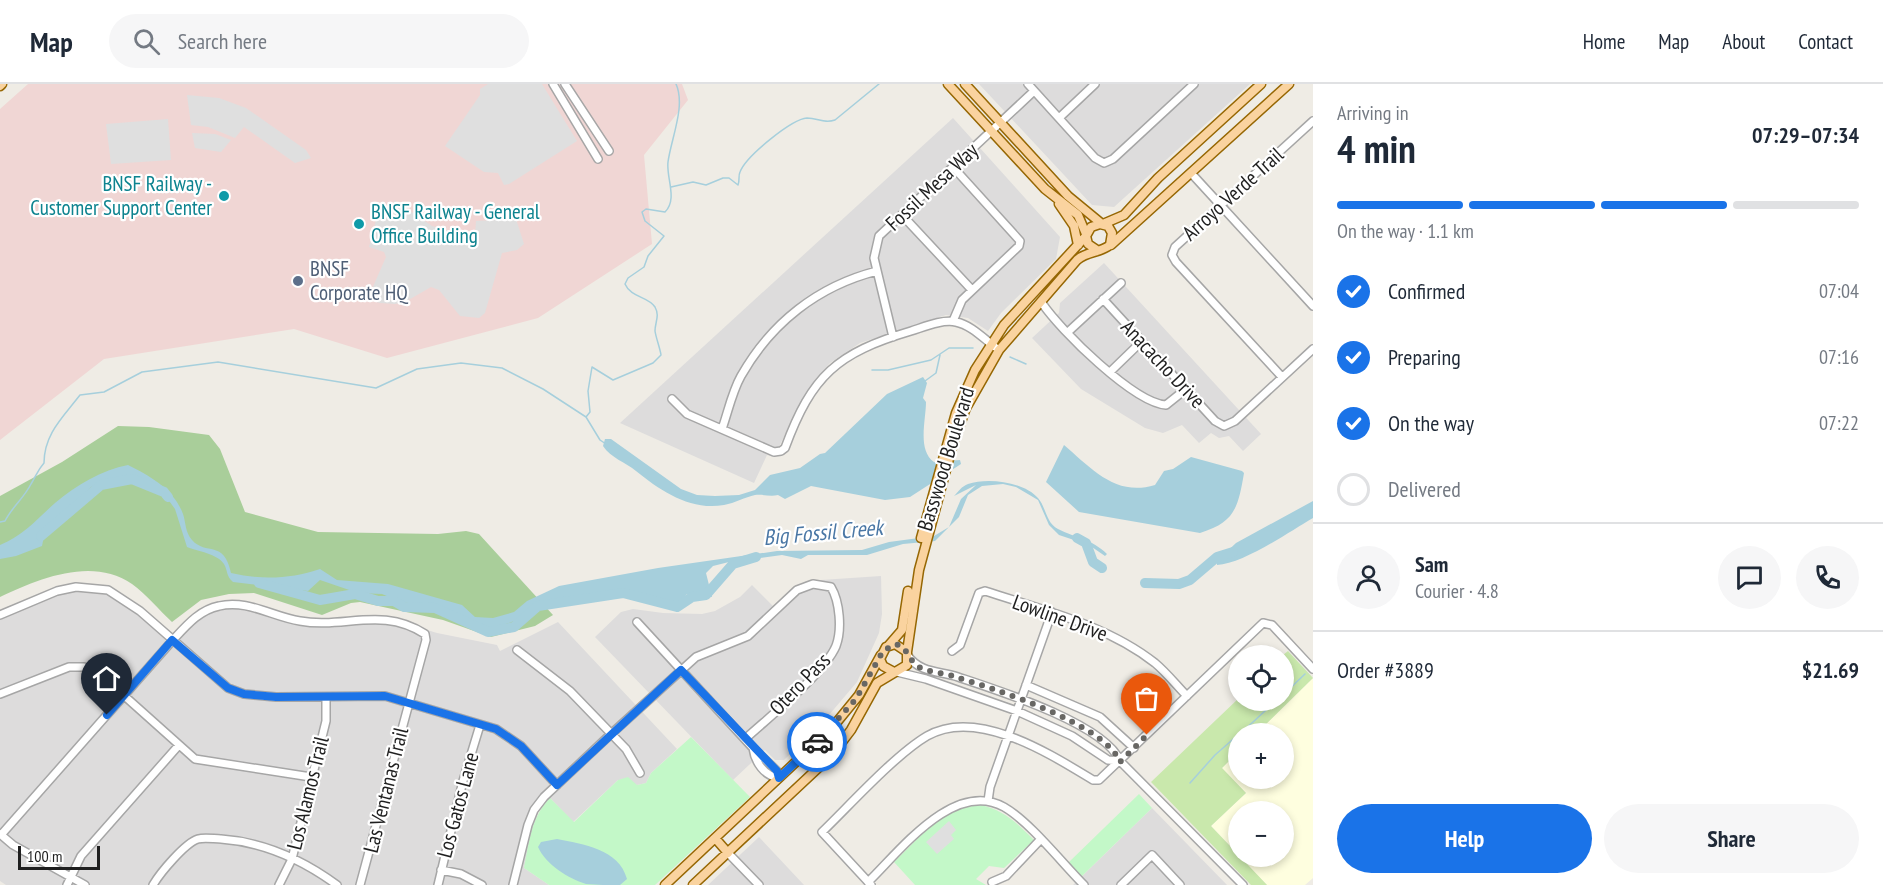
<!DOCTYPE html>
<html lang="en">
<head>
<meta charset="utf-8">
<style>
  :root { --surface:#fff; --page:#f6f6f7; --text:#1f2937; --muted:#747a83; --line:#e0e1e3; --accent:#1a73e8 }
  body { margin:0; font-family:"PT Sans Narrow",sans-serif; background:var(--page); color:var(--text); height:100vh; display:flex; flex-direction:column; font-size:22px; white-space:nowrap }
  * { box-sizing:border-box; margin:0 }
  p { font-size:20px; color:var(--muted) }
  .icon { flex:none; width:33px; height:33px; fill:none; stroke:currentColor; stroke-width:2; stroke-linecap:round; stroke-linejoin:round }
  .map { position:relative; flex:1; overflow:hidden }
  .panel { display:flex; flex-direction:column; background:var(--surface); width:570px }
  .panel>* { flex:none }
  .buttons { position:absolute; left:1228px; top:561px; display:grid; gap:12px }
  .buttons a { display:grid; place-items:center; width:66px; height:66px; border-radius:50%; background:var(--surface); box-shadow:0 3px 9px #0003; font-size:30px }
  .scale { position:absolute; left:18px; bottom:15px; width:82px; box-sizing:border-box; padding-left:6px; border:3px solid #1f1f1f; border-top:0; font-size:16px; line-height:21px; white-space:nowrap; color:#1f1f1f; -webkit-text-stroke:4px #fff; paint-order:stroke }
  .pin { position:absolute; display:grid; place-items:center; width:51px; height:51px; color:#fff; margin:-62px -26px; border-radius:50% 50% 50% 0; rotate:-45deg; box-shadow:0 0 6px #0007 }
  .pin .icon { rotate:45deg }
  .courier { position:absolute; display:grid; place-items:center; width:60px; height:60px; margin:-30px; border:4px solid #1a73e8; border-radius:50%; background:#fff; color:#222; box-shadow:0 2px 8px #0007 }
  .summary em { font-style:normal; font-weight:700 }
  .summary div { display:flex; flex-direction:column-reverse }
  .summary { display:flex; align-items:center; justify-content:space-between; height:102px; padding:0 24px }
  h1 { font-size:39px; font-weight:700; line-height:45px }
  .bar { display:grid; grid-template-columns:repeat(4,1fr); gap:9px 6px; align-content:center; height:72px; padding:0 24px }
  .bar i { height:8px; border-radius:4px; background:var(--line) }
  .bar .on { background:var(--accent) }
  .bar p { grid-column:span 4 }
  .line { display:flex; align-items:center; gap:15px; padding:0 24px; border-top:2px solid var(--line) }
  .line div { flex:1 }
  .round { display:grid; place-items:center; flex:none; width:63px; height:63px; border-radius:32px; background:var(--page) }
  ol { padding:0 24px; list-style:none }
  li { display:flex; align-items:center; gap:18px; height:66px }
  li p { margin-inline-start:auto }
  li .icon { padding:6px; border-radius:50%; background:var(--accent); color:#fff; stroke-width:4 }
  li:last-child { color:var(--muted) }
  li i { width:33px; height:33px; border:3px solid var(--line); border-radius:50% }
  .button { display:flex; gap:12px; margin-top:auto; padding:12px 24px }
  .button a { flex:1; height:69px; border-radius:36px; background:var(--accent); color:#fff; font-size:24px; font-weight:700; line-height:69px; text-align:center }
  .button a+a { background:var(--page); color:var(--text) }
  header { display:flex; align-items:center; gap:36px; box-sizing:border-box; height:84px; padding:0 30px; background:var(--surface); border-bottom:2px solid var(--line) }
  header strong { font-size:28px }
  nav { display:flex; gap:33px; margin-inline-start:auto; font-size:21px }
  .search { width:420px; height:54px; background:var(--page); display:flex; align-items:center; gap:15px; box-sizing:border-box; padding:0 21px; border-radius:33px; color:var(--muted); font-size:22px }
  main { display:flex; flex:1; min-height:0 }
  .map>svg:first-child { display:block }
</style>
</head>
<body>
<header>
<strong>Map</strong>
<div class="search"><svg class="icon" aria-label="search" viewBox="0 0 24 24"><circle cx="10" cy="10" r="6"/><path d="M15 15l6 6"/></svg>Search here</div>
<nav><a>Home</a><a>Map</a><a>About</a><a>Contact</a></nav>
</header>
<main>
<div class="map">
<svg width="1313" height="801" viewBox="0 0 1313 801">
  <rect width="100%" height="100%" fill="#efece5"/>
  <!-- residential -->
  <path fill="#dddcdc" d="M979 0H1250L1114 123 1092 121Z
    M953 34 1060 153 1056 175 1001 229 988 247 968 234 946 231 860 259 830 279 816 295 801 318 774 373 767 371 754 399 620 339Z
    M1104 179 1261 350 1243 367 1229 352 1219 354 1211 349 1199 359 1182 341 1163 349 1145 344 1081 305 1032 254 1059 229 1060 219Z
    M881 492 882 530 879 549 857 598 823 638 784 676H775L765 666 733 696 595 553 621 528 633 525 663 529 702 530 715 527 740 513 752 501 773 522 806 497Z
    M86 500 101 502 123 511 172 551 203 524 232 517 245 518 300 534 334 537 360 531 385 533 437 549 497 561 500 567 558 538 677 665 651 689 646 699 637 701 618 696 573 738 551 715 544 720 538 728 524 784 549 801H6L0 797V527L53 505Z
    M1152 724 1227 801H1073Z
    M759 753 804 801H708Z"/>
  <!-- commercial -->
  <path fill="#f0d6d4" d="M28 0H682L688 16 644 71 652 160 538 234 387 274 294 245 104 275 0 356V25Z"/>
  <!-- education -->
  <path fill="#fefedf" d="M1313 594V794L1305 801H1267L1240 773 1284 772V728H1239V771L1211 742 1246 709 1222 684 1239 667V694H1284V650L1257 649Z"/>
  <!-- grass -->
  <path fill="#c9e8ac" d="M1288 567 1313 594 1257 649 1239 650V667L1222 684 1246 709 1211 742 1267 801H1251L1151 698 1239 614V616H1284L1283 571Z"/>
  <!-- forest -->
  <path fill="#a9ce9a" d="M118 342 149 343 209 351 220 365 245 428 318 448 438 450 466 447 479 450 553 531 535 542 491 553 443 536 360 518 351 519 322 531 254 509 229 510 201 516 172 538C159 526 146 510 132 500 92 472 38 495 0 513V412L62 378Z"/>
  <!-- park -->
  <path fill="#c3f8c8" d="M691 653 750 713 655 801H549L524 784C529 759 531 733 550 714L574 738 618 696 628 693 637 701 646 699 651 689Z
    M1139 710 1152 724 1081 793 1068 779Z
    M981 721C1004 726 1018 740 1034 756L1004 784 989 782 976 795 986 801H915L894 778C920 753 944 723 981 721Z"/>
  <!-- parking -->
  <path fill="#dfdfdf" d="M488 0H542L577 57 509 100 504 101 498 89 484 88 445 62 480 11V5Z
    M187 11 219 14 246 24 306 66 311 74 295 79 244 43 235 54 208 43 191 41Z
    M168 35 171 76 111 80 106 40Z
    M192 49 215 50 231 56 221 68 195 64Z
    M394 116 432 142 453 148 475 151 476 137 516 135 524 160 517 166 502 169 485 229 479 234 460 232 439 206 431 203 405 218 395 220 380 219 351 211 356 203 372 205 386 173 384 168 369 163 379 124 393 123Z
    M949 737 956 746 951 751 954 755 937 770 926 758Z"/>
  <!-- water -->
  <path fill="#a6cfdc" d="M923 293 927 299 923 314 926 318C926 336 917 366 934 378L960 376 961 380 910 413 885 416 811 402 785 415 778 411C770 413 763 410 755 411 745 413 735 419 724 421 690 427 661 407 636 387 625 378 611 374 603 362L605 355H611L681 405 697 411 715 412 739 411 755 406 770 391 800 384 820 370 825 369 887 310Z
    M1064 361C1092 385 1116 413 1155 401L1164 387 1173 385 1191 373 1242 387 1244 389C1238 424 1235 438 1200 449L1079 428 1046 398Z
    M128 381C150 392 174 405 183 430 186 439 185 448 192 456 206 472 224 455 231 489 261 496 291 495 320 485L337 496 388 500 462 521 475 533 493 534 514 528 527 517 559 502 658 484 777 467 862 466 889 458 934 452 949 443 961 415 976 401 954 412C958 408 962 402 968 400 988 393 1024 398 1038 414 1046 423 1046 439 1058 445 1075 454 1092 455 1107 470L1105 472 1089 461 1059 451 1049 441 1038 416 1016 403 1003 400 982 402 968 411 959 433 935 457 903 460 867 471H808L801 475 782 471 729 478 713 482 706 489 712 513 687 510 678 520 616 510 569 513 533 521 517 536 489 546 437 523 401 518 382 510 358 509 320 496 308 507 233 498C226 492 228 487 224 480 218 470 197 467 187 463L175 425 167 414 151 399 131 393 111 395 91 403 44 452 42 462 16 472 0 475V461C24 451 36 436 55 419 76 401 102 386 128 381Z
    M1313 417V434C1289 448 1243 480 1217 481V477L1236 459Z
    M557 755C583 760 619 765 627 795L620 801C610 801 596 801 586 800 568 794 546 781 538 763L541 758Z"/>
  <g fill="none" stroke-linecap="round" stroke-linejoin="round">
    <!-- stream -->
    <path stroke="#a6cfdc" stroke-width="1.5" d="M671 103 693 98 706 101 723 94H729L738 101C740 96 738 92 740 88 746 72 792 35 807 34 818 34 824 40 835 36L879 0
      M1010 273 1026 280
      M872 286H888L931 276 949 264H973
      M925 297 936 289 940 271
      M586 333 590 328 588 307 592 283 613 296 653 279 661 271C660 264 656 254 655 247 655 238 660 232 655 223 648 212 631 214 625 200L628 194 644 183 648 172 664 152 645 137 642 128 646 125 665 128C678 115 666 94 668 78 671 55 686 22 676 0
      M0 438 5 437C12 423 24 414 31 400 36 392 37 387 44 379 44 350 63 333 80 311L104 308 142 288 218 278 376 304 417 285 461 279 502 284 543 305 586 333 600 356 606 360
      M1284 610 1305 590
      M1240 650 1277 616
      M1190 699 1215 671 1239 650"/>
    <!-- river -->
    <path stroke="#a6cfdc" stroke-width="10" d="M41 452 101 401 132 395 164 408 168 413
      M1077 454 1086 459 1093 478 1102 484
      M259 499 320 516 355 510 378 517H394L404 523 435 524 488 548 514 543 538 522 623 509 677 523 692 513 706 511 733 480 756 473
      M1145 499 1179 500 1190 496 1217 473 1233 468"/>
    <!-- minor casing -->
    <g stroke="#a6a6a6" stroke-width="10">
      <path id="minor" d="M553 0 598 75
        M565 0 609 67
        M1028 0 1095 74 1104 79 1113 75 1194 0
        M1059 34 1095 0
        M953 83 1020 157 1019 162 962 216 953 237
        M1191 89 1313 222
        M902 131 972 206
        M1103 215 1215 337 1224 342 1235 337 1313 265
        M1042 219C1060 246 1134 319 1166 321L1186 305
        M1068 248 1121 199
        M893 253 874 174 879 152 1034 7
        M1110 288 1142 257
        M1282 293 1176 178 1172 171 1175 163 1313 37
        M672 315 687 330 774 368 781 367 785 364C812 291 837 269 911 247 924 243 942 235 956 238 971 241 983 254 995 263
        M722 345C728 328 732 308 741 292 771 239 818 202 877 187
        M0 531 57 507 76 503 108 506 140 527 228 604 244 610 276 613 385 612 496 645 521 662 557 701
        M637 538 753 664
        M517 566 570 607 626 665 640 689
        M952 567 960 561 979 509 985 507C1043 526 1107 541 1155 579 1167 589 1177 602 1187 612
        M908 572C920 589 940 587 958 593 997 606 1105 640 1120 677L1243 801
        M897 588 926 595 1017 627 1072 652 1108 676 1120 677
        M1026 601 1100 633 1134 664
        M0 610 69 583H84L101 591 195 675 311 693
        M753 664 777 687 779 694C764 692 755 678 753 664Z
        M988 717 990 703 1052 528
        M0 750 13 761 85 801
        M1 751 172 557C186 542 199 526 219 522 247 515 273 533 300 537 344 545 382 522 425 550L426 556 360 801
        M728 769 759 801
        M441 786 461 790 482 801
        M868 798C900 767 954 695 1004 723 1030 738 1062 779 1084 801
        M992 798 1006 792 1040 756
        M67 801 81 772 179 661
        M153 801C160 789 185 759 198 755 205 753 214 755 221 755 264 758 303 776 337 801
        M279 801 292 775 326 637V614
        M438 801 463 697 480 641
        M513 801 528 741 534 726 544 713 611 650 696 573 748 552 797 506 813 500 831 503C840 518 842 546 836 562 824 590 769 633 745 655
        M871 801 822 748C850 721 895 671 927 652 977 623 1050 670 1093 696H1099L1263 539 1272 541 1313 585
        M1121 801 1152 771 1180 801"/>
    </g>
    <!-- major casing -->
    <g stroke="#966703" stroke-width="11">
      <path id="major" d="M948 0 1045 105 1078 131 1086 150
        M965 0 1068 112 1102 140
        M0 2 2 0
        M1059 120 1074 142 1078 161
        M1103 140 1124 131 1158 94 1261 0
        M1111 161 1289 0
        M921 454 956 329 975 286 1004 241 1086 152
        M889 561 902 546 908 507
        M907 568 919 486 953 360 966 324 999 266 1077 176C1087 167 1100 169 1110 161L1112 149 1108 142 1100 140 1091 143 1086 152 1088 160 1097 166
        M715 754 728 769
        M665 801 832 644 859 611 881 571
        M693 801 832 671 851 646 877 599 907 581V568L895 560 886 563 880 575 883 582 894 588"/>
    </g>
    <!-- minor -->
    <use href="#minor" stroke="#fff" stroke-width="7"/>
    <!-- major -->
    <use href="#major" stroke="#fad39f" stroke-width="8"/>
  </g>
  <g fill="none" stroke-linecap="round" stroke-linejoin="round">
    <!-- done -->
    <path stroke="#686764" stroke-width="6" stroke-dasharray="0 10.8" d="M817 658 856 615 883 567 895 560C909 563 908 578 921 584 932 589 945 589 956 593 995 605 1105 640 1120 678L1147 651"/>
    <!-- route -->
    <path stroke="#1a73e8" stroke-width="8" d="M107 631 172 556 228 604 244 610 276 613 385 612 496 645 521 662 557 701 681 586 777 687 779 694 817 658"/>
  </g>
  <!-- markers -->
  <g fill="#0f9aa8" stroke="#fff" stroke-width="2">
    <circle cx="224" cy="112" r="6"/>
    <circle cx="359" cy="140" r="6"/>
  </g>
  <circle fill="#5c6f8a" stroke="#fff" stroke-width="2" cx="298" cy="197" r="6"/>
  <g text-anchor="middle" stroke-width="4.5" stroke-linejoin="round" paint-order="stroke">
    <!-- culture labels -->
    <g font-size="21" fill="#0d838f" stroke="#fff" text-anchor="end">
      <text x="212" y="107">BNSF Railway -<tspan x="212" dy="24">Customer Support Center</tspan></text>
      <text x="371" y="135" text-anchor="start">BNSF Railway - General<tspan x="371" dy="24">Office Building</tspan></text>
    </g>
    <!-- street labels -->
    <g font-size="21" fill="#1f1f1f" stroke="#fff">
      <text transform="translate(932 103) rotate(-43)" y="7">Fossil Mesa Way</text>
      <text transform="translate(1233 110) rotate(-42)" y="7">Arroyo Verde Trail</text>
      <text transform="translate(1163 280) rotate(47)" y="7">Anacacho Drive</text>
      <text transform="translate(946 375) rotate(-73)" y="7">Basswood Boulevard</text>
      <text transform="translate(1060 534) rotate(20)" y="7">Lowline Drive</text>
      <text transform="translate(800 600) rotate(-46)" y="7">Otero Pass</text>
      <text transform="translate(386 706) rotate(-76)" y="7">Las Ventanas Trail</text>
      <text transform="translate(308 709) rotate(-76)" y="7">Los Alamos Trail</text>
      <text transform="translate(458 721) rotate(-75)" y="7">Los Gatos Lane</text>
    </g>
    <!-- service labels -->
    <g font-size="21" fill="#4e5e75" stroke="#fff" text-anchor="start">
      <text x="310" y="192">BNSF<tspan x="310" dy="24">Corporate HQ</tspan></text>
    </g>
    <!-- water labels -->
    <g font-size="22" font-style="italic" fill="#4a77a5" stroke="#fff">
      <text transform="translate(823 448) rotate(-5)" y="8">Big Fossil Creek</text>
    </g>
  </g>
</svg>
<div class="buttons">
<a><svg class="icon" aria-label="locate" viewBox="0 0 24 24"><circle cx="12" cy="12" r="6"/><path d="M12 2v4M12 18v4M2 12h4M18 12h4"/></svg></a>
<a>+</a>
<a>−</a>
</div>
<div class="scale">100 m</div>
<div class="pin" style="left:1147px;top:651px;background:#ea580c"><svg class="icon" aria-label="bag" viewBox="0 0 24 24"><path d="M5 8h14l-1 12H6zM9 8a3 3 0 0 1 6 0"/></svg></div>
<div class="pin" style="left:107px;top:631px;background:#1f2937"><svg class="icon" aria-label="home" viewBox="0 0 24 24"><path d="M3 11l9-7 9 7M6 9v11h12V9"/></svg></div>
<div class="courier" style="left:817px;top:658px"><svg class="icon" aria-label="car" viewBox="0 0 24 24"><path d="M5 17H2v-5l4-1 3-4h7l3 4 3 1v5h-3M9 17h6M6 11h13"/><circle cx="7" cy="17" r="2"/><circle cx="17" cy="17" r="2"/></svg></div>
</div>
<section class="panel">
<div class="summary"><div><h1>4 min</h1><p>Arriving in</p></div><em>07:29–07:34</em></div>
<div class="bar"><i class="on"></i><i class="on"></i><i class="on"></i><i></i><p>On the way · 1.1 km</p></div>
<ol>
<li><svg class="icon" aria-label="check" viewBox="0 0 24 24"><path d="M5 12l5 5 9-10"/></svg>Confirmed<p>07:04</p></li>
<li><svg class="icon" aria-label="check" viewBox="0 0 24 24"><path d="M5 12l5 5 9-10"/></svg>Preparing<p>07:16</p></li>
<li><svg class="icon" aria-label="check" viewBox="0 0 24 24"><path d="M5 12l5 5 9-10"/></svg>On the way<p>07:22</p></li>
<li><i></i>Delivered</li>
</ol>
<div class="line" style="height:108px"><a class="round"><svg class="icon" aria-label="person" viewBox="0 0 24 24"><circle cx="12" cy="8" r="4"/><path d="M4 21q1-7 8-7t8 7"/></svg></a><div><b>Sam</b><p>Courier · 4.8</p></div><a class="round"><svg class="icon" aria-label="chat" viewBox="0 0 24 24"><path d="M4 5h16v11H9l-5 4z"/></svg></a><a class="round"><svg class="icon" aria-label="phone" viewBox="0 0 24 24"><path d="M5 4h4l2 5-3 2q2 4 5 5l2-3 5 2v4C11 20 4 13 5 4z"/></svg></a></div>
<div class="line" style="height:78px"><div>Order #3889</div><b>$21.69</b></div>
<div class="button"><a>Help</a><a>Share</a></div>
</section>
</main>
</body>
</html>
